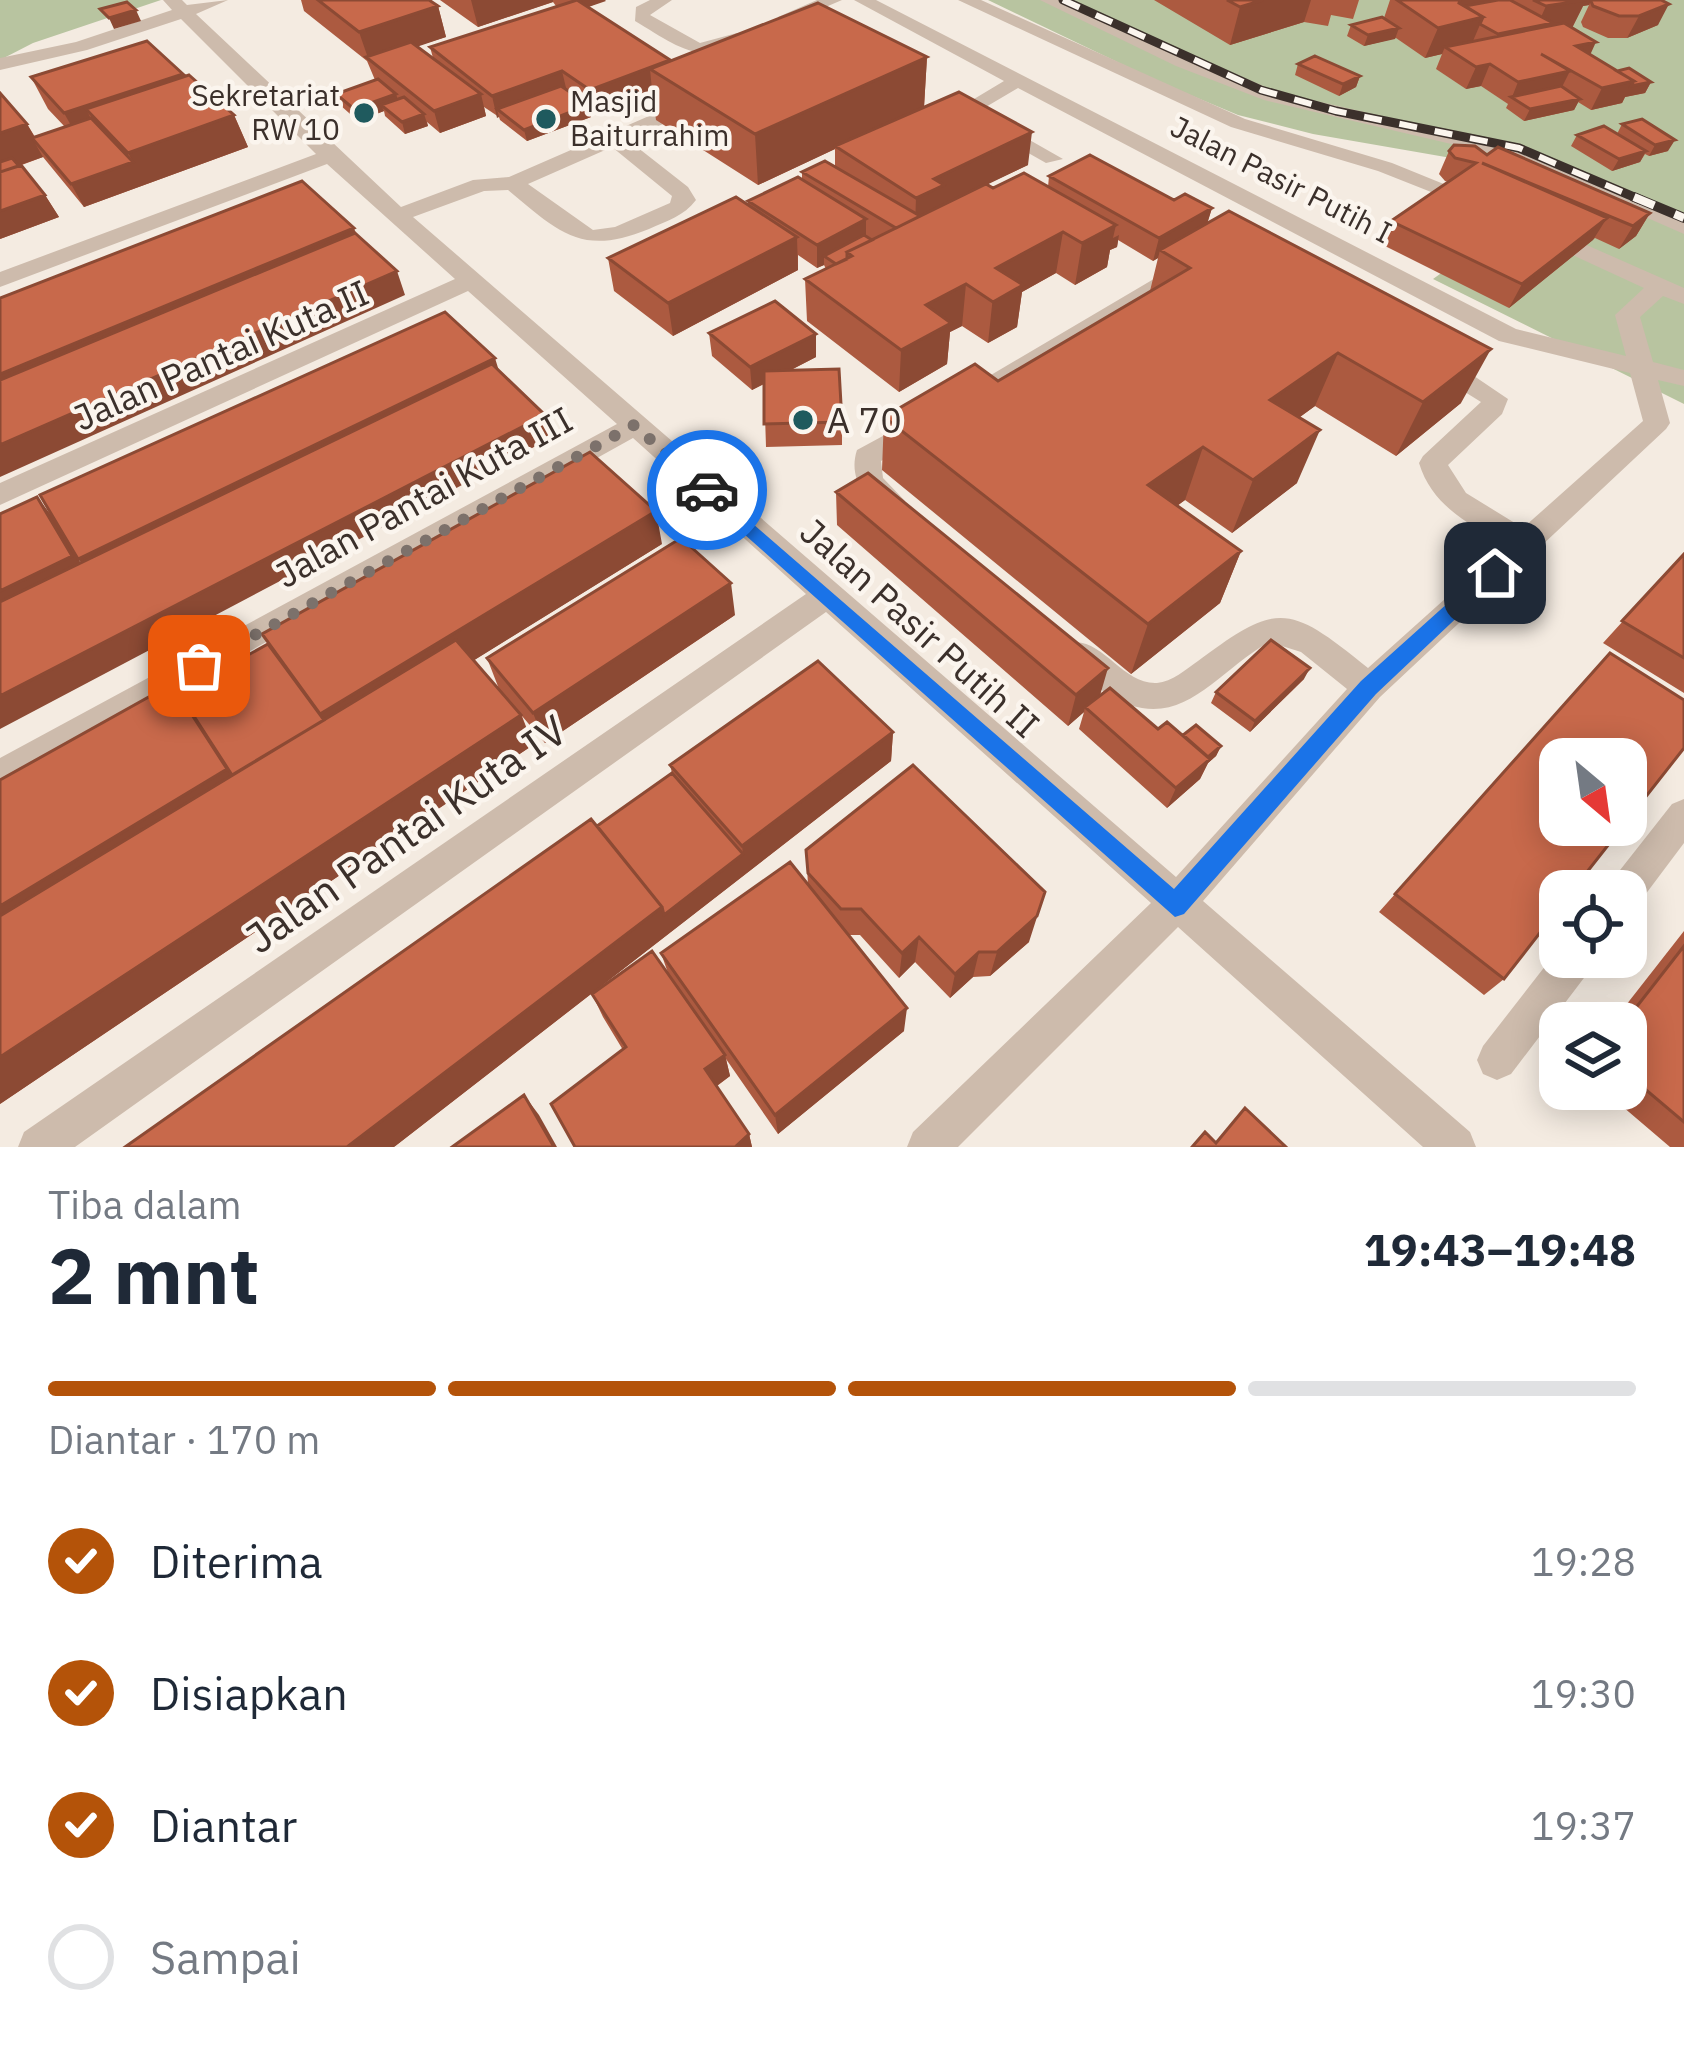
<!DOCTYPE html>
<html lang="id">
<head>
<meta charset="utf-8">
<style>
  :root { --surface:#fff; --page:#f6f6f7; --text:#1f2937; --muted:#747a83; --line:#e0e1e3; --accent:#b45309 }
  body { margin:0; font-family:"IBM Plex Sans",sans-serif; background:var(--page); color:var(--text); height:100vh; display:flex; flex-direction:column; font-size:45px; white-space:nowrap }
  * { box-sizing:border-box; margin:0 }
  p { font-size:39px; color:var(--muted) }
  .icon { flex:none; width:66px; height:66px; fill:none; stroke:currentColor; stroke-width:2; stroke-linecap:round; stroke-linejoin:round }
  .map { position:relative; height:1147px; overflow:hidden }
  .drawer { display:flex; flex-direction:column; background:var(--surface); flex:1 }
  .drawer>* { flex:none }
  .needle { width:78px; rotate:151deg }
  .controls { position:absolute; left:1539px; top:738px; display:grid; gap:24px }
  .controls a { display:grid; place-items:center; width:108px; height:108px; border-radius:24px; background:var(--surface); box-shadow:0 6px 30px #0003; font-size:60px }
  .pin { position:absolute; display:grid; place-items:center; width:102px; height:102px; color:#fff; margin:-51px; border-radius:24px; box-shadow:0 6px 18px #0006 }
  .courier { position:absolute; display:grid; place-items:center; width:120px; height:120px; margin:-60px; border:9px solid #1a73e8; border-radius:50%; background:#fff; color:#222; box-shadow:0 3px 15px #0007 }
  .headline em { font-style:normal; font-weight:800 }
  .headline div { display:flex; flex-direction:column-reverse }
  .headline { display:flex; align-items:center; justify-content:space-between; height:204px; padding:0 48px }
  h1 { font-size:78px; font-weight:800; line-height:90px }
  .bar { display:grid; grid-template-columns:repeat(4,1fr); gap:18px 12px; align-content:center; height:144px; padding:0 48px }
  .bar i { height:15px; border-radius:9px; background:var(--line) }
  .bar .active { background:var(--accent) }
  .bar p { grid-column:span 4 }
  ol { padding:0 48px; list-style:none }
  li { display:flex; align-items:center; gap:36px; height:132px }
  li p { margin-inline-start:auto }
  li .icon { padding:12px; border-radius:50%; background:var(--accent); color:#fff; stroke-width:4 }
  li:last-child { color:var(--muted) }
  li i { width:66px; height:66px; border:6px solid var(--line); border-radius:50% }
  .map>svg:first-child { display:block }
</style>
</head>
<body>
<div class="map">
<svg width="1684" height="1147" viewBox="0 0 1684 1147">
  <rect width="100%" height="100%" fill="#f4ebe1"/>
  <!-- green -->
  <path fill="#b8c4a0" d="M0 0H161L33 43 0 60Z
    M988 0H1684V404L1433 279 1549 196 1457 159 1313 134 1238 115 1159 82Z"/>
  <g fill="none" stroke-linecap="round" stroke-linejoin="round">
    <!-- minor -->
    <path fill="#cdbbac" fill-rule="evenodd" d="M163 0H182L187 5 228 0 196 14 401 207 473 180 509 177 649 116H663V124L628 140 688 187 696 200C684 216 667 221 649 229 581 257 559 232 508 190L484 191 413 217 1176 877 1347 689 1301 652 1269 642C1211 675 1177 741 1103 691 1088 680 1070 669 1061 653L1066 644C1100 632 1121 685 1157 683 1172 682 1186 669 1198 661 1278 601 1289 604 1368 668L1505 545C1469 524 1432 506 1419 463L1423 456 1481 402 1428 369 1424 363 1428 357H1446L1508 399 1502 414 1448 465 1466 493 1523 528 1643 421 1630 373 1499 341 1018 88 979 111 1063 159 1046 163 954 111 1004 81 854 0H876L1516 329 1626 356 1615 315 1644 288 1540 240V230L1548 228 1684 288V304L1663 296 1640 317 1653 362 1684 370V386L1658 380 1670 423 1666 429 1380 697 1203 901 1470 1132 1476 1147H1423L1178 927 958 1147H907L913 1132 1151 903 826 612 75 1147H18L24 1132 806 594 633 438 0 790V758L617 424 468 291 0 505V483L455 279 327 164 0 287V272L316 154 181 19 87 50 0 70V58L76 42 172 10ZM612 147 672 196 670 203 615 227 593 230 528 184Z
      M650 0H672L650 15 700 43 737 33 746 38C701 69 676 45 635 21L636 7Z
      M817 0H842L793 21 778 17Z
      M958 0H981L1245 119 1392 163 1488 202 1477 209 1469 207 1378 171 1231 127Z
      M1040 0H1063L1277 92 1525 149 1684 219V234L1511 158 1264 100 1176 66Z
      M1186 260 1198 267 1194 272 974 404H956L952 398Z
      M918 417 931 426 927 432 881 461 883 478 905 501 891 511C864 502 848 477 857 450Z
      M1684 799V843L1639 903 1626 908V891H1607L1613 879 1672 804Z
      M1560 947V957H1595L1590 970 1511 1074 1497 1080 1483 1074 1477 1060 1483 1046Z"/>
    <!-- rail-far1 casing -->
    <g stroke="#3b302b" stroke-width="9">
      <path id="rail-far1" d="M1063 0 1261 90 1336 111 1519 148 1641 200"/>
    </g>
    <!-- rail casing -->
    <g stroke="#3b302b" stroke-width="10">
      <path id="rail" d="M1634 197 1684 218"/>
    </g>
    <!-- rail-far1 -->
    <use href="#rail-far1" stroke="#fbf5ee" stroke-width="6" stroke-dasharray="18" stroke-linecap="butt"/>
    <!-- rail -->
    <use href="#rail" stroke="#fbf5ee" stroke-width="8" stroke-dasharray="22" stroke-linecap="butt"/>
  </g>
  <!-- wall -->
  <path fill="#ac5a40" d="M301 0H429L438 6 446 37 417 46 433 58 430 47 556 6 553 2 478 27 440 0H605L588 7 670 60 927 57 924 107 1028 165 987 184 993 188 1048 187 1049 176 1212 208 1207 223 1461 403 1396 456 1315 406 1300 417 1297 483 1232 533 1185 500 1177 506 1241 551 1220 603 1131 674 882 470 884 417 998 381 1150 291 1158 258 1153 261 1118 240 1117 247 1110 250 1107 267 1075 285 1056 273 1022 292 1017 327 988 343 962 326 950 332 947 364 899 392 807 321 805 279 826 269 824 265 817 268 798 255V270L673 336 614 291 608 258 748 205V201L802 180V172L835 167V149L758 185 656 120 652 90 594 112 590 109 591 117 527 141 500 120 499 117 484 107 486 116 440 133 427 122 428 126 405 134 385 116 384 111 358 121 340 105 336 94 375 80 367 61 304 11Z
    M1154 0H1359L1353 19 1331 15 1328 26 1304 22 1230 45Z
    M1390 0H1661L1658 25 1627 38H1608L1583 27 1581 22 1589 5 1583 6 1572 28 1590 55 1617 71 1651 82 1645 93 1625 97 1622 103 1591 110 1578 102 1574 110 1524 121 1506 108 1508 104 1481 86 1466 89 1436 69 1442 54 1425 58 1396 38 1364 46 1347 36 1351 25 1384 18Z
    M1298 64 1360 76 1356 87 1339 96 1295 75Z
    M31 77H184L234 115 248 147 84 207 43 157 19 166 45 195 59 217 0 239 27 124 35 137 65 127 48 109Z
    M1622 124 1668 151 1649 156 1645 154 1640 162 1612 171 1571 146 1577 135 1617 134Z
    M1449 151 1487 155 1650 213 1636 236 1619 249 1595 238 1509 308 1381 244 1391 221 1449 182 1445 181 1439 174Z
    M709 333 816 357 791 370 842 422V445L766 447 764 384 752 390 712 356Z
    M836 492 1100 696 1158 729 1221 746 1216 756 1208 763 1200 779 1167 808 1079 729 1084 712 1068 726 837 525Z
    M662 544 474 660 499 689 487 658 735 615 545 743 522 716 533 745 0 1104 172 684 179 693Z
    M1684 554V693L1603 643Z
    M1610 653 1504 979 1484 995 1379 912Z
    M1304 679 1250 732 1211 703 1216 692Z
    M893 732 891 761 394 1147 597 826 672 773 670 765Z
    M806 850 1029 942 990 976 973 977 950 998 915 962 899 978 860 935H848L904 1031 778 1134 726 1059 730 1076 717 1086 749 1134 752 1147H575L623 1050 603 1017 592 994 668 973 661 953 808 885Z
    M1684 931V1147H1670L1602 1089H1626V1023H1612Z"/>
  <!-- shaded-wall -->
  <path fill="#8c4a34" d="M471 0H553V2L478 27Z
    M575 0H605L606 1 568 14Z
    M1263 0H1311L1304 22 1230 45 1240 7Z
    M1460 0H1501L1482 20 1470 48 1445 47 1442 54 1425 58 1438 28Z
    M1562 0H1604L1591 1 1589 5 1583 6 1571 30 1488 55 1498 34 1537 26 1546 6Z
    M1669 4 1658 25 1627 38 1639 16Z
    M438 6 446 37 372 62 368 58 359 32Z
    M136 10 141 21 114 29 109 18Z
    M1399 28 1395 39 1364 46 1368 35Z
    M1596 42 1586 64 1576 46Z
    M927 57 924 107 835 146V149L758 185 755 134Z
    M670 60 650 69 652 90 594 112 590 90Z
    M1490 64 1481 86 1466 89 1476 67Z
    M562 71 567 92 497 109 499 117 497 118 492 96Z
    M1570 71 1559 93 1512 97 1518 82Z
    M183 74 197 105 86 109 101 138 82 145 64 113Z
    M1360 76 1356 87 1339 96 1343 84Z
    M1634 81 1651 82 1645 93 1625 97 1622 103 1591 110 1602 88Z
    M396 94 400 106 381 105 384 111 358 121 354 109Z
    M481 94 486 116 440 133 434 111Z
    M1580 99 1574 110 1524 121 1530 109Z
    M589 105 591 117 527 141 524 130Z
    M424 114 428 126 405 134 402 122Z
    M234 115 248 147 84 207 71 184 133 162 128 153Z
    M27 124 42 150 32 138 43 157 0 172V133Z
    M1032 132 1028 165 943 206 915 227 916 198 934 179Z
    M1675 140 1668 151 1649 156 1655 145Z
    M1646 151 1640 162 1612 171 1619 159Z
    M45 195 59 217 0 239V211Z
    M1212 208 1205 231 1160 250 1158 258 1153 261 1159 238Z
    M1650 213 1636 236 1619 249 1633 226Z
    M1607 218 1593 240 1509 308 1522 284Z
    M866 219V242L824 256V265L817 268V245Z
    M1116 225 1113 238 1119 235 1117 247 1110 250 1107 267 1075 285 1082 243Z
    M354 228 362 251 0 405V374Z
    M1063 232 1056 273 1022 292 1017 327 988 343 996 268Z
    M797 237 798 270 673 336 668 303Z
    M397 271 405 295 0 477V445Z
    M966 284 962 326 950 332 947 364 899 392 901 350 926 305Z
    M816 334V357L752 390 750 367Z
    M1491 349 1461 403 1396 456 1423 402Z
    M1338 353 1315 406 1250 453 1270 400Z
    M495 358 502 381 96 581 79 560 90 579 0 623V591L37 497 55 520Z
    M545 415 551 438 0 729V696Z
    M1320 430 1297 483 1232 533 1253 480Z
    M1203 447 1185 500 1132 538 1148 485Z
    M656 511 662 544 339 744 320 714Z
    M1241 551 1220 603 1131 674 1148 624Z
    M731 583 735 615 545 743 533 713Z
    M1108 668 1099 699 1085 707 1084 712 1068 726 1076 695Z
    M1310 668 1304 679 1250 732 1255 721Z
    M172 684 196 715 236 777 0 953V906Z
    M521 715 533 745 0 1104V1057Z
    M893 732 891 761 394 1147H347L662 907 743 854 742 846Z
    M1221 746 1216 756 1208 763 1200 779 1167 808 1176 788Z
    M1045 892 1029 942 990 976 997 952Z
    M919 937 915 962 899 978 902 953Z
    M979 952 973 977 950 998 955 974Z
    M907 1008 904 1031 778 1134 775 1115Z
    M725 1055 730 1076 711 1090 705 1069Z
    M524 1095 539 1115 557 1147H554Z
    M749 1134 752 1147H734V1146Z"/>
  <!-- building -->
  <path fill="#c8694b" stroke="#8c4a34" stroke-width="3" d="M318 0H429L438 6 359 32Z
    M577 0 670 60 590 90 562 71 492 96 430 47Z
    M1227 0H1263L1240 7Z
    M1397 0H1460L1459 3 1483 17 1438 28Z
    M1498 0H1510L1553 23 1498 34 1480 24 1483 17 1465 6Z
    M1533 0H1586L1546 6Z
    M1593 0H1661L1669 4 1639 16H1619L1593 6 1591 1Z
    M127 2 136 10 109 18 100 9Z
    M818 3 927 57 755 134 650 69Z
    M1382 17 1399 28 1368 35 1351 25Z
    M1564 23 1596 42 1576 46 1634 81 1602 88 1541 54 1570 71 1518 82 1490 64 1476 67 1445 47Z
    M147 41 183 74 64 113 31 77Z
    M411 42 481 94 434 111 366 57Z
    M1315 56 1360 76 1343 84 1298 64Z
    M1629 68 1651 82 1631 86 1634 81 1617 71Z
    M189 75 234 115 128 153 86 109Z
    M378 79 396 94 354 109 336 94Z
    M561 86 589 105 524 130 497 109Z
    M1561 86 1580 99 1530 109 1511 97Z
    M959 92 1032 132 934 179 944 185 916 198 835 146Z
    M0 93 27 124 0 133Z
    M404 97 424 114 402 122 381 105Z
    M91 118 133 162 71 184 32 138Z
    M1642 119 1675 140 1655 145 1622 124Z
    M1604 126 1646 151 1619 159 1577 135Z
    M1454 145 1475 146 1487 155 1498 147 1650 213 1633 226 1482 163 1607 218 1522 284 1391 221 1476 163 1455 158 1449 151Z
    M1090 155 1174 200 1185 194 1212 208 1159 238 1049 176Z
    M12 158 19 166 0 172V162Z
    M825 161 920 216 896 228 802 172Z
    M21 165 45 195 0 211V172Z
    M1024 173 1116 225 1082 243 1063 232 996 268 1023 285 993 302 966 284 926 305 951 323 901 350 805 279 852 256 847 252 986 184 993 188Z
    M798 177 866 219 817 245 748 201Z
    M302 181 354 228 0 374V298Z
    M736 197 797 237 668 303 608 258Z
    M1229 211 1491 349 1423 402 1338 353 1270 400 1320 430 1253 480 1203 447 1148 485 1241 551 1148 624 884 417 975 364 998 381 1190 268 1160 250Z
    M355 233 397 271 0 445V380Z
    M864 235 872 240 847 252V259L836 264 824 256Z
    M775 301 816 334 750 367 709 333Z
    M445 312 495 358 78 559 40 495Z
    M492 364 545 415 0 696V602Z
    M839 369 842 422 764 424V371Z
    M590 452 656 511 320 714 262 634Z
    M868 473 1108 668 1076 695 836 492Z
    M37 497 72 556 0 591V514Z
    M681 538 731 583 533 713 487 658Z
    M1684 554V658L1622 621Z
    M456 640 521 715 0 1057V916Z
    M1271 640 1310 668 1255 721 1216 692Z
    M268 644 324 720 232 775 179 693Z
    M1610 653 1684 700V748L1626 822V759H1560V825H1624L1572 891H1560V907L1504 979 1395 894Z
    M818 661 893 732 742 846 670 765Z
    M172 684 227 769 0 906V780Z
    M1110 688 1158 729 1167 722 1210 759 1176 788 1085 707Z
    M1196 725 1221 746 1208 757 1183 735Z
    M913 765 1045 892 1037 916 997 952H979L955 974 919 937 902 953 861 909H841L808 873 806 850Z
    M672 773 743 854 664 915 662 907 597 826Z
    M591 819 662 907 347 1147H125Z
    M790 862 907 1008 775 1115 661 953Z
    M1684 946V1122L1626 1073V1023H1624Z
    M652 951 725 1055 705 1069 749 1134 735 1147H575L551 1104 626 1047 592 994Z
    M524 1095 554 1147H452Z
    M1245 1108 1286 1147H1192L1205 1132 1216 1143Z"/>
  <!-- route -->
  <path fill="#1a73e8" d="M707 484 1174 889 1361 681 1488 567H1501L1504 573 1376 694 1184 914 1175 917 700 495V486Z"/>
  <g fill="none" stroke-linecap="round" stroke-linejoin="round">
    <!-- done -->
    <path stroke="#7c716b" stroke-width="12" stroke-dasharray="0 21.6" d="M199 666 634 425 707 490"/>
  </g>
  <!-- markers -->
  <g fill="#1f5a5e" stroke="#fbf5ee" stroke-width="4.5">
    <circle cx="364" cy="113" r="12"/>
    <circle cx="546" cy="119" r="12"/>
    <circle cx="803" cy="420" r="12"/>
  </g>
  <g text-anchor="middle" stroke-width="9" stroke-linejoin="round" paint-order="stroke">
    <!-- far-poi labels -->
    <g font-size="30" fill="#3b302b" stroke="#fbf5ee" text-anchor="end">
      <text x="340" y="106">Sekretariat<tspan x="340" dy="34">RW 10</tspan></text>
      <text x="570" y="112" text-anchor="start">Masjid<tspan x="570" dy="34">Baiturrahim</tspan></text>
    </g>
    <!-- far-street labels -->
    <g font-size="30" fill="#3b302b" stroke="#fbf5ee">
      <text transform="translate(1281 180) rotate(27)" y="10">Jalan Pasir Putih I</text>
    </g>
    <!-- street labels -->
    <g font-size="36" fill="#3b302b" stroke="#fbf5ee">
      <text transform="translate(221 355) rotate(-24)" y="13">Jalan Pantai Kuta II</text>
      <text transform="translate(424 497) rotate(-29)" y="13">Jalan Pantai Kuta III</text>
      <text transform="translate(920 628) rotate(42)" y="13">Jalan Pasir Putih II</text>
    </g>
    <!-- poi labels -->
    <g font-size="36" fill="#3b302b" stroke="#fbf5ee" text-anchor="start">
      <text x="827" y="433">A 70</text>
    </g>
    <!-- near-street labels -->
    <g font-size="42" fill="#3b302b" stroke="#fbf5ee">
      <text transform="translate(406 834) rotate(-35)" y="15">Jalan Pantai Kuta IV</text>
    </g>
  </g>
</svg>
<div class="controls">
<a><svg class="needle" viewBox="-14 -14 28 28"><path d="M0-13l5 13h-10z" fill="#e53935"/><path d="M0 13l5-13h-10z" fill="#747a83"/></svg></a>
<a><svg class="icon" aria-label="locate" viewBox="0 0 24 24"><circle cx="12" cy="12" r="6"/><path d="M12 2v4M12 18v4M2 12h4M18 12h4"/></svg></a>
<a><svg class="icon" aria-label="layers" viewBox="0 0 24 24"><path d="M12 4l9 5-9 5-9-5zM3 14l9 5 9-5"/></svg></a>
</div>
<div class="pin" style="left:199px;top:666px;background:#ea580c"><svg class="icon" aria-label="bag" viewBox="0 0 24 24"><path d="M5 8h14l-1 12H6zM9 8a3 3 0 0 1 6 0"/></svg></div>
<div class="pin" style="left:1495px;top:573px;background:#1f2937"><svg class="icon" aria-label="home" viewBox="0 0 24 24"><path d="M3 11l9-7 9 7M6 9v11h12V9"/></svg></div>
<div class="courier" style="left:707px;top:490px"><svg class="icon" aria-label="car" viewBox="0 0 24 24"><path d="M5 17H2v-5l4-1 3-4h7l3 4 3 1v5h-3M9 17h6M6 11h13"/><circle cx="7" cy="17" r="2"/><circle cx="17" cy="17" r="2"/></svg></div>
</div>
<section class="drawer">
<div class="headline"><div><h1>2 mnt</h1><p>Tiba dalam</p></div><em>19:43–19:48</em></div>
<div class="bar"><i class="active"></i><i class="active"></i><i class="active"></i><i></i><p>Diantar · 170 m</p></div>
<ol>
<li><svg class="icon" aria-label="check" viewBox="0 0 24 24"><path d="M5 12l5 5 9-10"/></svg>Diterima<p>19:28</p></li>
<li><svg class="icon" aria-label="check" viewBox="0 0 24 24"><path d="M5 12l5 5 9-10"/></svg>Disiapkan<p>19:30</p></li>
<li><svg class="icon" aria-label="check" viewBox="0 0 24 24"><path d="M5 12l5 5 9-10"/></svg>Diantar<p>19:37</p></li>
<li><i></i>Sampai</li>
</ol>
</section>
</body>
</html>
